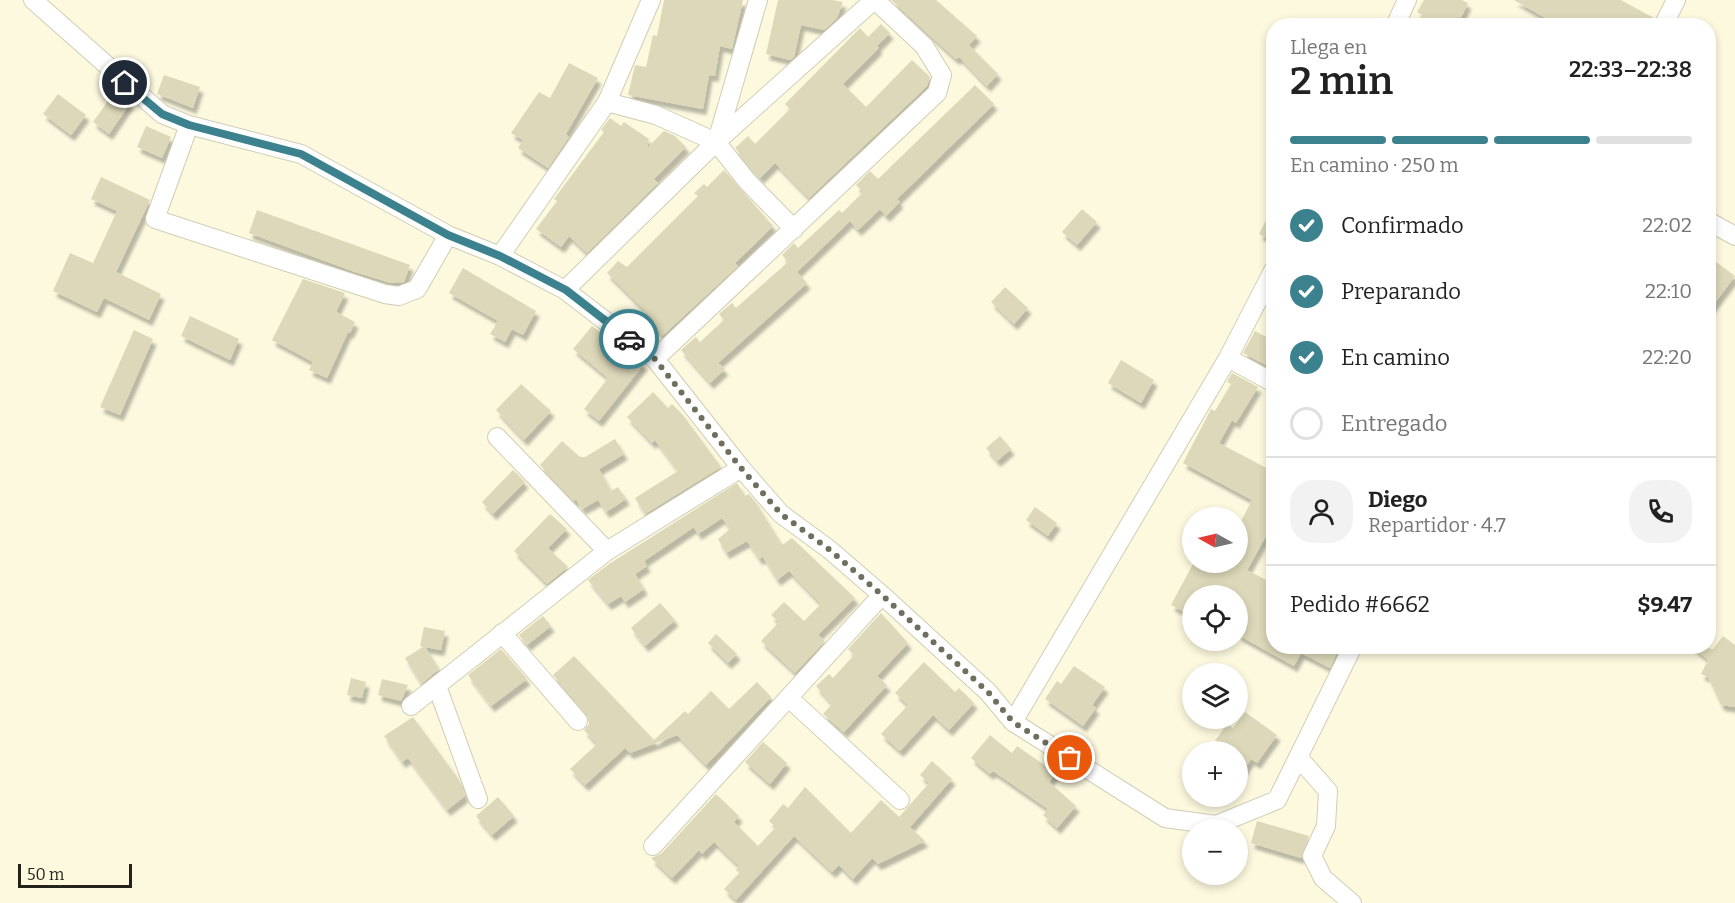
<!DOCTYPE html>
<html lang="es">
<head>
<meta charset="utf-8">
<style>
  :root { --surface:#fff; --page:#f2f2f2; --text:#222; --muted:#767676; --line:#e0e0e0; --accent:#3c828e }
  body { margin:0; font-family:Bitter,serif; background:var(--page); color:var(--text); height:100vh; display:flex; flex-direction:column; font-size:22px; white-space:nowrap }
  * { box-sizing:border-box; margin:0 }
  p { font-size:20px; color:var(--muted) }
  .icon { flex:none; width:33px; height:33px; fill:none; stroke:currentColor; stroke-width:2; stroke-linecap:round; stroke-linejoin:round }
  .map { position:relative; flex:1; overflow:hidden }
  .drawer { position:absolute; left:1266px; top:18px; width:450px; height:636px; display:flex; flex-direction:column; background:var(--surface); border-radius:24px; box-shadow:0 3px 9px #0003 }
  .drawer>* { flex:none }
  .needle { width:39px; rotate:278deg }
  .buttons { position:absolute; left:1182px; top:507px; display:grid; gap:12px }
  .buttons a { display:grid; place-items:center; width:66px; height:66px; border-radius:50%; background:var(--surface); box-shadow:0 3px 9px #0003; font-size:30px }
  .scale { position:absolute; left:18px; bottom:15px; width:114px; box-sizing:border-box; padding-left:6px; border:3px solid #242319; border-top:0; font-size:16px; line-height:21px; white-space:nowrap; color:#242319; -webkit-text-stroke:4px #fdf9df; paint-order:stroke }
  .pin { position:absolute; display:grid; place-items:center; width:51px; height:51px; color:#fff; margin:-26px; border:3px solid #fff; border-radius:50%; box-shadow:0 2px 6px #0007 }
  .courier { position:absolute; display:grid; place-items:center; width:60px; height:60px; margin:-30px; border:4px solid #3c828e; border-radius:50%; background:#fff; color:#222; box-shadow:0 2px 8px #0007 }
  .head em { font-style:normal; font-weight:600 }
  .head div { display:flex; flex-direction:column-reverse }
  .head { display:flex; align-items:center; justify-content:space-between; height:102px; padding:0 24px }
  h1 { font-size:39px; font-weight:600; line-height:45px }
  .bar { display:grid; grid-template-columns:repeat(4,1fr); gap:9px 6px; align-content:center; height:72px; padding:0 24px }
  .bar i { height:8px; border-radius:4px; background:var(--line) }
  .bar .current { background:var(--accent) }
  .bar p { grid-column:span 4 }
  .line { display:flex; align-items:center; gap:15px; padding:0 24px; border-top:2px solid var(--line) }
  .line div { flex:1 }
  .round { display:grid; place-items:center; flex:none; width:63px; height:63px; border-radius:24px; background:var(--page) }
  ol { padding:0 24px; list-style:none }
  li { display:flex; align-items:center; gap:18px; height:66px }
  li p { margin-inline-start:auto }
  li .icon { padding:6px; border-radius:50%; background:var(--accent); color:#fff; stroke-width:4 }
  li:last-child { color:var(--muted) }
  li i { width:33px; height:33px; border:3px solid var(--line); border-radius:50% }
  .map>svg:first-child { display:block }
</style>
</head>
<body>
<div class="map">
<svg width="1735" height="903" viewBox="0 0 1735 903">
  <defs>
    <filter id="shadow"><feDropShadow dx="3.5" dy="6" stdDeviation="1.5" flood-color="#0004"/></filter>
  </defs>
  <rect width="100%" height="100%" fill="#fdf9df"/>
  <!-- building -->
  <path fill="#ddd8b9" filter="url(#shadow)" d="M664 0H743L732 49 720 46 715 76 709 75 703 109 628 95 635 65 646 67 653 35 657 36Z
    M778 0H832L843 2 837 18 824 30 801 25 794 57 790 60 766 54Z
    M891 0H936L977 36 969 45 998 74 987 86 959 57 956 59Z
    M1424 0H1462L1468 3 1457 26H1417L1422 15 1417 12Z
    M1514 0H1621L1654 18 1652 26H1546L1549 20Z
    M881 24 890 33 877 46 879 48 843 84 866 107 912 60 930 77 927 86 809 198 775 163 760 178 735 148 748 136 755 144 790 109 785 104 860 28 868 37Z
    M569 63 598 78 566 134 569 137 548 168 518 148 523 140 511 133 539 92 550 98Z
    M164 75 200 87 193 108 157 94Z
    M975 85 994 104 897 199 900 202 886 216 880 209 858 230 850 221 797 272 807 283 718 363 725 369 710 383 681 350 696 337 700 342 724 320 719 314 732 303 736 308 788 262 782 255 794 243 798 248 839 210 842 213 863 192 856 185 870 171 878 179Z
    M115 91 130 103 109 134 93 122Z
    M58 94 86 115 71 135 43 114Z
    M610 118 621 126 624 122 649 139 647 148 664 131 675 136 686 147 654 179 658 183 587 253 569 236 561 247 536 229 557 201 554 199 604 132 601 130Z
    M146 126 171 137 162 158 137 147Z
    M724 170 773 226 735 263 738 266 662 336 652 325 655 321 607 273 618 261 627 267 698 196 694 193 704 184 707 187Z
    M101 177 150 200 116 272 161 294 149 320 104 298 97 312 53 291 70 253 93 263 117 211 91 199Z
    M1274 204V241L1259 234Z
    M1082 209 1097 222 1077 245 1062 232Z
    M257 210 410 265 404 282 391 283 355 272 249 233Z
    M1708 256 1735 276 1708 312Z
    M463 268 536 311 523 335 512 329 505 342 490 334 498 321 449 293Z
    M303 279 345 293 336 312 355 322 350 333 348 332 327 378 309 370 313 362 272 340Z
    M1005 287 1028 308 1014 324 991 302Z
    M190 316 239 339 230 360 181 336Z
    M592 326 644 364 599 421 584 409 608 378 573 349Z
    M134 330 153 339 120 415 100 407Z
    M1255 331 1272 340 1269 347 1274 350V369L1243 353Z
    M1121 360 1154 380 1141 403 1108 383Z
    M1232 373 1258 387 1236 423 1232 420 1219 443 1274 472V540L1266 536 1247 570 1274 584V646H1340L1330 668 1301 653 1294 666 1238 635V596H1191L1182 611 1171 605 1194 562H1238V527L1252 500 1183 463 1211 409 1215 411 1231 384 1227 382Z
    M521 384 551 411 524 440 496 410Z
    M653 392 668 408 672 404 682 414 721 467 645 514 635 498 678 471 655 440 652 443 627 417Z
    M1000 436 1011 449 997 461 986 448Z
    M615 439 624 454 599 469 611 491 618 487 626 499 606 512 598 500 582 509 576 499 574 501 540 465 562 441 580 457H585Z
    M513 470 525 482 493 514 482 502Z
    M737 483 745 496 749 494 754 500 782 545 792 538 855 598 818 635 825 641 795 673 761 641 779 622 771 615 784 602 804 621 821 604 789 571 777 580 763 557 759 559 747 541 726 553 718 539 730 529 722 518 698 534 694 527 644 561 647 566 635 574 644 589 625 602 621 596 608 604 588 580 609 564Z
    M1035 507 1057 523 1048 536 1026 520Z
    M550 514 567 529 548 548 568 567 547 584 514 551Z
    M660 603 675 620 645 646 631 628Z
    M881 613 908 643 877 676 887 685 844 732 823 714 832 704 816 686 829 674 833 678 854 655 848 649Z
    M543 616 551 626 527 645 519 635Z
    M424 627 445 631 441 650 425 647 439 669 421 684 405 658 423 647 420 646Z
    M716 634 737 654 728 663 708 643Z
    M1723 636 1735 645V707L1721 705 1708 677 1701 674 1708 660 1691 646 1713 649Z
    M501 649 527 679 491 706 468 675Z
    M574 656 654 740 685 711 688 714 711 691 729 709 757 682 771 697 706 765 677 735 630 753 625 748 585 785 570 769 597 744 584 730 589 724 587 714 553 675Z
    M924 662 955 692 959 688 974 703 949 730 933 715 900 751 881 734 908 705 895 693Z
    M1074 666 1105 687 1092 705 1096 708 1083 726 1045 699 1057 681 1061 684Z
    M351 678 366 682 362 698 347 695Z
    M382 679 408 685 401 701 378 695Z
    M1245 712 1277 735 1257 763 1251 759 1238 778V752H1207L1227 724 1233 728Z
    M413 717 459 780 465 796 447 810 408 758 402 762 384 736Z
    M990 735 1012 753 1017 746 1056 773 1049 782 1076 806 1057 828 1043 815 1048 809 993 771 990 774 971 758Z
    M763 742 787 763 770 784 745 762Z
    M932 761 952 779 910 827 925 841 878 864 872 858 853 879 839 865 832 872 794 836 736 900 724 889 739 873 736 870 739 866 714 842 702 854 699 850 672 878 651 858 661 854 716 794 739 816 734 822 758 846 776 827 769 821 783 804 788 808 805 787 851 833 881 800 899 817 929 783 920 775Z
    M498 797 514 816 492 835 476 816Z
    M1257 821 1309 836 1301 858 1251 843Z"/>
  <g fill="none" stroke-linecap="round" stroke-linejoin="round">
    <!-- minor casing -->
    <g stroke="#d1cdb4" stroke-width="20">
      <path id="minor" d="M33 0 162 114 189 125 301 154 448 235 500 256 565 290 655 359 741 468 781 514 830 550 882 595 988 692 1013 722 1165 818 1216 825 1277 800 1353 646
        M1395 26 1407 0
        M1663 26 1676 0
        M607 102 656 115 716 142 747 181 794 229
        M189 125 155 219 385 294 399 296 417 289 448 235
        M717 141 758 0
        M1708 221 1735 236
        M500 256 607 102 651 0
        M565 290 716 142 874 0
        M1228 358 1274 383
        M655 359 937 93 942 75 924 46 875 0
        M497 437 607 551
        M502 633 578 721
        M437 686 478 799
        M790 699 900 800
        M411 706 607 551 741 468
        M1013 722 1228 358 1274 269
        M1298 757 1328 791 1326 826 1312 856 1323 878 1352 903
        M653 846 882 595"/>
    </g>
    <!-- minor -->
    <use href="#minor" stroke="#fff" stroke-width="18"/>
  </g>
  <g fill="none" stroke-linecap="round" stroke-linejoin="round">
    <!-- done -->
    <path stroke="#706e5e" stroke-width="6" stroke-dasharray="0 10.8" d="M629 339 655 359 741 468 781 514 830 550 882 595 988 692 1013 722 1070 758"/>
    <!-- route -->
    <path stroke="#3c828e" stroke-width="8" d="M125 83 162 114 189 125 301 154 448 235 500 256 566 290 629 339"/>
  </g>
</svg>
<div class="buttons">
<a><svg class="needle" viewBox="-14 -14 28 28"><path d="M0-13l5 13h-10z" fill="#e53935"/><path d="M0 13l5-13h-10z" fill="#767676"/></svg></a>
<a><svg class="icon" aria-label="locate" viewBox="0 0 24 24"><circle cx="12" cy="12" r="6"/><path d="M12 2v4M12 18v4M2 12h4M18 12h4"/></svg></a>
<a><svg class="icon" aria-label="layers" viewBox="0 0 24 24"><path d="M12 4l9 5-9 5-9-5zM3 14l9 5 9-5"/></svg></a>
<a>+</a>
<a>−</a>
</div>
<div class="scale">50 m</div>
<div class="pin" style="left:1070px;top:758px;background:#ea580c"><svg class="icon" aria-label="bag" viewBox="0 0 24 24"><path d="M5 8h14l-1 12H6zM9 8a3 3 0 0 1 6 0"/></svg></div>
<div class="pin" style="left:125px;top:83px;background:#1f2937"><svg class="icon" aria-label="home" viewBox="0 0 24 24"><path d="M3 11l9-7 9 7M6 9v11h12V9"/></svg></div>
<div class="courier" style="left:629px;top:339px"><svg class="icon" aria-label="car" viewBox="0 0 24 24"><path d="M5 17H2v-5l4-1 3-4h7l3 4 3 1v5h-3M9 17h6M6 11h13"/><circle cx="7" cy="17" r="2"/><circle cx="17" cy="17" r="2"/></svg></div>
<section class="drawer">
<div class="head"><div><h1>2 min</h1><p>Llega en</p></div><em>22:33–22:38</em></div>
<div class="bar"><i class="current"></i><i class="current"></i><i class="current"></i><i></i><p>En camino · 250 m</p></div>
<ol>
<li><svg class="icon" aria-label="check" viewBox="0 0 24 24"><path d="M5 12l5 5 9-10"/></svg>Confirmado<p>22:02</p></li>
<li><svg class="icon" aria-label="check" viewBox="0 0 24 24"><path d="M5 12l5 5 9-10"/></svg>Preparando<p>22:10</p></li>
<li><svg class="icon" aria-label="check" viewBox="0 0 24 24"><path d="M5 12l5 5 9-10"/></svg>En camino<p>22:20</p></li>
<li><i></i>Entregado</li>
</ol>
<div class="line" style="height:108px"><a class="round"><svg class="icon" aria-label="person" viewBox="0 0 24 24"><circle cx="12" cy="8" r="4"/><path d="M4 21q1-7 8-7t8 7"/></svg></a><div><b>Diego</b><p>Repartidor · 4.7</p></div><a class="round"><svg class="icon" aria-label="phone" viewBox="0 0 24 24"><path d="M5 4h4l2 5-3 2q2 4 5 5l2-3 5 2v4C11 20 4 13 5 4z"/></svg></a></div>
<div class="line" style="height:78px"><div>Pedido #6662</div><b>$9.47</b></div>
</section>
</div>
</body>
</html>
